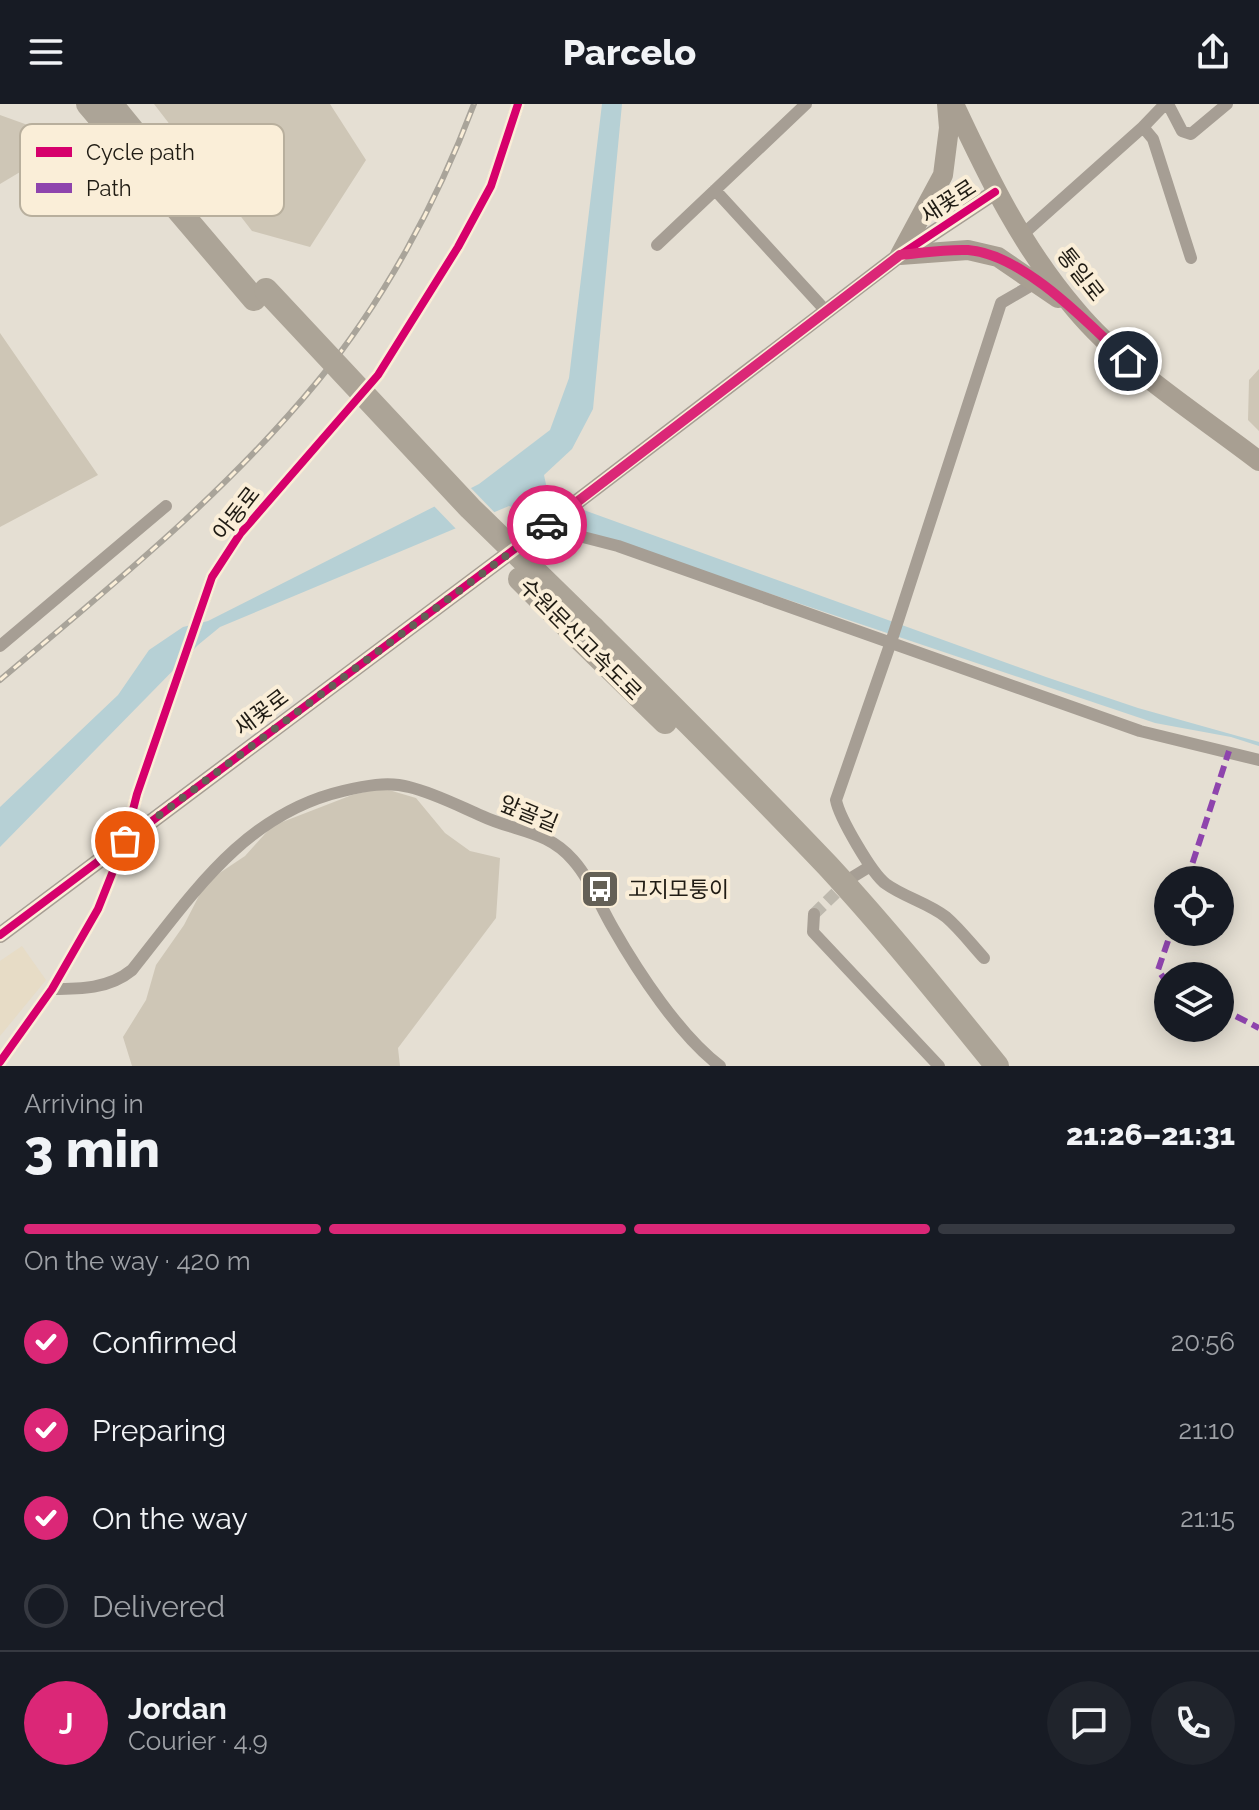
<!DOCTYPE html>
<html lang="en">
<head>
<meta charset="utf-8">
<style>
  :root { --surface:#171b24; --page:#20242c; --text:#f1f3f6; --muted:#9ea1a6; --line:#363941; --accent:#db2777 }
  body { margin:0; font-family:Raleway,"Noto Sans KR",sans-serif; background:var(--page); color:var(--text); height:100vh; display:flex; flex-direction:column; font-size:30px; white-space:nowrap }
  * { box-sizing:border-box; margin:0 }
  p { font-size:26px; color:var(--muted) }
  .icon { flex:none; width:44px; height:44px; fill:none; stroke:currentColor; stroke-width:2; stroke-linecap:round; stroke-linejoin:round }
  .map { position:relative; height:962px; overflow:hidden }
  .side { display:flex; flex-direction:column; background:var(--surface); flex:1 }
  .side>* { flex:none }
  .fabs { position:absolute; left:1154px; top:762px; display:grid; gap:16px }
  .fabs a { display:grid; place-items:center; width:80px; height:80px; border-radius:50%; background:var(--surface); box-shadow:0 4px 20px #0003; font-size:40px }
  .pin { position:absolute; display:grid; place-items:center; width:68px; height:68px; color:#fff; margin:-34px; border:4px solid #fff; border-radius:50%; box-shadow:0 2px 8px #0007 }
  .courier { position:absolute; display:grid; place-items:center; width:80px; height:80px; margin:-40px; border:6px solid #db2777; border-radius:50%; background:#fff; color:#222; box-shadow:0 2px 10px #0007 }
  .head em { font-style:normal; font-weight:800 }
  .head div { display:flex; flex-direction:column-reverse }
  .head { display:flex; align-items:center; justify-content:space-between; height:136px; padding:0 24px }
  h1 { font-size:52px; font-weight:800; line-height:60px }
  .bar { display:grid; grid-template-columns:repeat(4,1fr); gap:12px 8px; align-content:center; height:96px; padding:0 24px }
  .bar i { height:10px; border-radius:6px; background:var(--line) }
  .bar .on { background:var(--accent) }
  .bar p { grid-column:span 4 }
  .line { display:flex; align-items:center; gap:20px; padding:0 24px; border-top:2px solid var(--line) }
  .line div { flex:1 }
  .round { display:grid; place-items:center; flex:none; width:84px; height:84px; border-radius:42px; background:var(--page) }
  ol { padding:0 24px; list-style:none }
  li { display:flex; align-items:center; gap:24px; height:88px }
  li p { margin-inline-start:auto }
  li .icon { padding:8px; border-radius:50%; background:var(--accent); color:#fff; stroke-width:4 }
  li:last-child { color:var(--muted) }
  li i { width:44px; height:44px; border:4px solid var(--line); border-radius:50% }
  header { display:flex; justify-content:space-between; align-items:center; height:104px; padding:0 24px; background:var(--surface); font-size:36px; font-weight:800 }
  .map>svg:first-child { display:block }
</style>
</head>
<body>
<header><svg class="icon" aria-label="menu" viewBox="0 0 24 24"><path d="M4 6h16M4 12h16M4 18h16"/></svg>Parcelo<svg class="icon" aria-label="share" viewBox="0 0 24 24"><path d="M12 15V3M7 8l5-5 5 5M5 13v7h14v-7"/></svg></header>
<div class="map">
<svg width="1259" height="962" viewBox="0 0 1259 962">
  <rect width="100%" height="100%" fill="#e5dfd3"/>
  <!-- built -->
  <path fill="#e7dcc6" d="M22 842 46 876 0 932V857Z"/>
  <!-- green -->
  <path fill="#cec6b6" d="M154 0H330L366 56 310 143 252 127Z
    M0 11 72 37 0 80Z
    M0 229 98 371 0 423Z
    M1259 265V327L1248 316 1249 276Z
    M382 684 416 694 445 729 470 747 500 754 496 814 398 944 400 962H132L123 933 146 896 156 861 184 821 206 778 245 752 272 722 352 691Z"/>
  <!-- water -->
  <path fill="#b6d0d5" d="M602 0H622L593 305 572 345 544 371 547 385 556 396 1046 573 1138 604 1259 638V642L1231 633 1155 619 509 402 220 523 198 541 0 743V703L118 591 149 546 183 523 208 517 479 380 550 326 569 274Z"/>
  <!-- pier -->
  <path fill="#e5dfd3" d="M468 381 498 412 459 428 431 399Z"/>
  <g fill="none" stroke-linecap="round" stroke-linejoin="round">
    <!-- minor-tunnel -->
    <path stroke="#bdb8ad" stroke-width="12" stroke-dasharray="12 6" stroke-linecap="butt" d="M814 810 846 779"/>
    <!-- minor -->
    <path stroke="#a69e94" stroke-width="12" d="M1168 0 1182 27 1191 30 1227 0
      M1143 23 1165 0
      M715 86 826 207
      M1022 131 1143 23 1153 35 1191 154
      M657 141 806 0
      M544 423 618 442 1140 627 1259 656
      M0 542 166 402
      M851 774 869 763
      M814 810 813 828 939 962
      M984 854C972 841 960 825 946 813 928 799 904 793 886 780 872 770 839 713 836 696L892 535 1001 199 1037 178
      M52 885C80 885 109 885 132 866 192 791 244 710 343 687 364 682 388 677 409 683 434 689 459 702 482 712 516 728 547 726 573 756 590 775 600 802 613 824 638 868 680 932 720 962
      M0 958 52 885 98 805 125 737 137 690 212 473 240 430 378 271 458 143 491 82 518 0"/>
    <!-- tertiary -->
    <path stroke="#a69e94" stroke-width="16" d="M0 831 548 420 900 151 995 88"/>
    <!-- primary -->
    <path stroke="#a89f92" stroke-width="20" d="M954 0C988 73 1022 143 1075 205 1124 264 1198 310 1259 357
      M900 151 968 146 998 153 1058 194
      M900 151 943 71 949 24 947 0"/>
    <!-- motorway -->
    <path stroke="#aca497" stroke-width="24" d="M88 0 254 195
      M111 0 169 71
      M593 524C672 602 751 681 828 762 887 826 942 894 997 962
      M578 533 665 618"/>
    <!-- rail casing -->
    <g stroke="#a9a49a" stroke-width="6">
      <path id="rail" d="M0 576C111 482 224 391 317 278 384 197 437 98 474 0"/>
    </g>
    <!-- rail -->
    <use href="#rail" stroke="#faeed8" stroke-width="3" stroke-dasharray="9" stroke-linecap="butt"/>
    <!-- motorway-bridge -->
    <path stroke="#aca497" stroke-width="24" d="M266 186 470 404 593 524
      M520 475 578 533"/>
    <!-- quiet -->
    <path stroke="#8e44ad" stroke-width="6" stroke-dasharray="12 6" stroke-linecap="butt" d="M1187 776 1229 647
      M1168 880 1158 866 1171 828
      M1220 904 1259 924"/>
    <!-- cycleway casing -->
    <g stroke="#faeed8" stroke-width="13">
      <path id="cycleway" d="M0 831 548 420 900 151 995 88
        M0 958 52 885 98 805 125 737 137 690 212 473 240 430 378 271 458 143 491 82 518 0"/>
    </g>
    <!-- cycleway -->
    <use href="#cycleway" stroke="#d6006c" stroke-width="8"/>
  </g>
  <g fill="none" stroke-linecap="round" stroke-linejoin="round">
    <!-- done -->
    <path stroke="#646056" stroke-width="8" stroke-dasharray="0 14.4" d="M125 737 547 421"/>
    <!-- route -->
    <path stroke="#db2777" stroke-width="10" d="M547 421 900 151C922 149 946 145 968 146 1023 150 1089 220 1128 257"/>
  </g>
  <!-- icons -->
  <defs>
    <g id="bus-square" transform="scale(2)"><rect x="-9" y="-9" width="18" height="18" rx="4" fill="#646056" stroke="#faeed8"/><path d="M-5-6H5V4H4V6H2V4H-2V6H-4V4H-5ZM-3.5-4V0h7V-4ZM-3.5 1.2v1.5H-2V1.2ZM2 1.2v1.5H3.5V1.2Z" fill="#fff"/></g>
  </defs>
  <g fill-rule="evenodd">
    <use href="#bus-square" x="600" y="785"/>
  </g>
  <g text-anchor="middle" stroke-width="8" stroke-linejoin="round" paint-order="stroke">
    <!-- street labels -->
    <g font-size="22" fill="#1f1b13" stroke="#faeed8">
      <text transform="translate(948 97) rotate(-33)" y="8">새꽃로</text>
      <text transform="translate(1081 170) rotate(52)" y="8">통일로</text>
      <text transform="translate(236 409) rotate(-52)" y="8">아동로</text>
      <text transform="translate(581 535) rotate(45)" y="8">수원문산고속도로</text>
      <text transform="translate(261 608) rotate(-37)" y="8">새꽃로</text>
      <text transform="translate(529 709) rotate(22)" y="8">앞골길</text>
    </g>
    <!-- poi labels -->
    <g font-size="22" fill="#1f1b13" stroke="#faeed8" text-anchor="start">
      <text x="628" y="793">고지모퉁이</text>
    </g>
  </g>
  <!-- legend -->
  <rect x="20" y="20" width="264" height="92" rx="12" fill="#faeed8" stroke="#b8af9d" stroke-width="2"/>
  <rect x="36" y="43" width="36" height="10" fill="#d6006c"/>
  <rect x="36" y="79" width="36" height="10" fill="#8e44ad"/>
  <g font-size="22" fill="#1f1b13">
    <text x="86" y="56">Cycle path</text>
    <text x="86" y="92">Path</text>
  </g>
</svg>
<div class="fabs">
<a><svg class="icon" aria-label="locate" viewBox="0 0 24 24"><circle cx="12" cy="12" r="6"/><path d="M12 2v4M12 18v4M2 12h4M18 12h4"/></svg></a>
<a><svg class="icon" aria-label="layers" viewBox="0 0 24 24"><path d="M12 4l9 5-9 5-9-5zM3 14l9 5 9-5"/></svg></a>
</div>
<div class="pin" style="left:125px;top:737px;background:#ea580c"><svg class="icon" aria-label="bag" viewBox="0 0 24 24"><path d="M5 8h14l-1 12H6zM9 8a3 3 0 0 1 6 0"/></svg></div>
<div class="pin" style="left:1128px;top:257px;background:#1f2937"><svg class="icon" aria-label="home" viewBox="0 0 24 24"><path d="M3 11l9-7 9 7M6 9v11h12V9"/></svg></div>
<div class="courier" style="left:547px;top:421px"><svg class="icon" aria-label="car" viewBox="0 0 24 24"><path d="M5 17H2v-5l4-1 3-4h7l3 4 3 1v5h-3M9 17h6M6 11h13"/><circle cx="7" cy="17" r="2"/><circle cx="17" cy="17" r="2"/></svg></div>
</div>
<section class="side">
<div class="head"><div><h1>3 min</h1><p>Arriving in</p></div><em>21:26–21:31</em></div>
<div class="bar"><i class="on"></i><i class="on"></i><i class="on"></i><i></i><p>On the way · 420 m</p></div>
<ol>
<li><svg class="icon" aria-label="check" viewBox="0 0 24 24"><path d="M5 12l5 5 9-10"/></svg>Confirmed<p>20:56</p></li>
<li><svg class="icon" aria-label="check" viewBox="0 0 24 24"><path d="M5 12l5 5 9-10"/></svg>Preparing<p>21:10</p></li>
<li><svg class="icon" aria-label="check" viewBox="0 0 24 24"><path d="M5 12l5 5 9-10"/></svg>On the way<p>21:15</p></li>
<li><i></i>Delivered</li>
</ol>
<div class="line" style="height:144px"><b class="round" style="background:var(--accent);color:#fff">J</b><div><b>Jordan</b><p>Courier · 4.9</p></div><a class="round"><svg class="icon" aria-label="chat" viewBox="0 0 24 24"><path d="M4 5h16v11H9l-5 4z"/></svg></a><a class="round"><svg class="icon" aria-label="phone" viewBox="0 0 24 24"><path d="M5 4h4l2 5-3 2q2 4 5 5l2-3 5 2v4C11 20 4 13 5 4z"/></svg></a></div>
</section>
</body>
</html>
